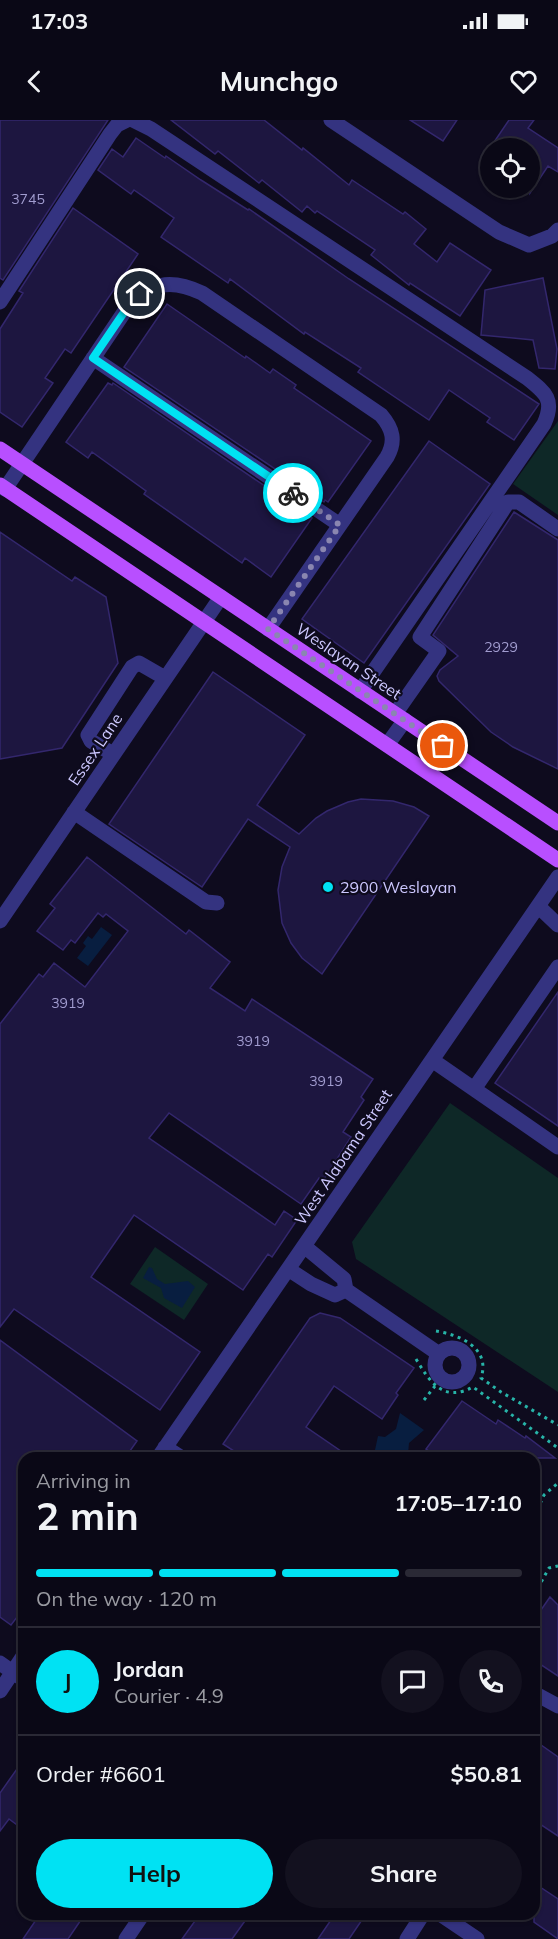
<!DOCTYPE html>
<html lang="en">
<head>
<meta charset="utf-8">
<style>
  :root { --surface:#0a0816; --page:#13111f; --text:#f1f3f6; --muted:#999aa1; --line:#2a2935; --accent:#00e2f3 }
  body { margin:0; font-family:Mulish,sans-serif; background:var(--page); color:var(--text); height:100vh; display:flex; flex-direction:column; font-size:22px; white-space:nowrap }
  * { box-sizing:border-box; margin:0 }
  p { font-size:20px; color:var(--muted) }
  .icon { flex:none; width:33px; height:33px; fill:none; stroke:currentColor; stroke-width:2; stroke-linecap:round; stroke-linejoin:round }
  .map { position:relative; flex:1; overflow:hidden }
  .drawer { position:absolute; left:18px; top:1332px; width:522px; height:468px; display:flex; flex-direction:column; background:var(--surface); border-radius:18px; box-shadow:0 2px 4px #0004,0 0 0 2px var(--line) }
  .drawer>* { flex:none }
  .tools { position:absolute; left:480px; top:18px; display:grid; gap:12px }
  .tools a { display:grid; place-items:center; width:60px; height:60px; border-radius:50%; background:var(--surface); box-shadow:0 2px 4px #0004,0 0 0 2px var(--line); font-size:30px }
  .pin { position:absolute; display:grid; place-items:center; width:51px; height:51px; color:#fff; margin:-26px; border:3px solid #fff; border-radius:50%; box-shadow:0 2px 6px #0007 }
  .courier { position:absolute; display:grid; place-items:center; width:60px; height:60px; margin:-30px; border:4px solid #00e2f3; border-radius:50%; background:#fff; color:#222; box-shadow:0 2px 8px #0007 }
  .head em { font-style:normal; font-weight:700 }
  .head div { display:flex; flex-direction:column-reverse }
  .head { display:flex; align-items:center; justify-content:space-between; height:102px; padding:0 18px }
  h1 { font-size:39px; font-weight:700; line-height:45px }
  .bar { display:grid; grid-template-columns:repeat(4,1fr); gap:9px 6px; align-content:center; height:72px; padding:0 18px }
  .bar i { height:8px; border-radius:4px; background:var(--line) }
  .bar .selected { background:var(--accent) }
  .bar p { grid-column:span 4 }
  .line { display:flex; align-items:center; gap:15px; padding:0 18px; border-top:2px solid var(--line) }
  .line div { flex:1 }
  .round { display:grid; place-items:center; flex:none; width:63px; height:63px; border-radius:32px; background:var(--page) }
  .button { display:flex; gap:12px; margin-top:auto; padding:12px 18px }
  .button a { flex:1; height:69px; border-radius:36px; background:var(--accent); color:#111; font-size:24px; font-weight:700; line-height:69px; text-align:center }
  .button a+a { background:var(--page); color:var(--text) }
  .status { display:flex; justify-content:space-between; align-items:center; height:42px; padding:0 30px; background:var(--surface); direction:ltr }
  .status svg { height:16px; fill:currentColor }
  header { display:flex; justify-content:space-between; align-items:center; height:78px; padding:0 18px; background:var(--surface); font-size:27px; font-weight:700 }
  .map>svg:first-child { display:block }
</style>
</head>
<body>
<div class="status"><b>17:03</b><svg viewBox="0 0 49 12"><path d="M0 12V9h3v3zM5 12V6h3v6zM10 12V3h3v9zM15 12V0h3v12zM26 1h20v11H26zM47 4h2v5h-2z"/></svg></div>
<header><svg class="icon" aria-label="back" viewBox="0 0 24 24"><path d="M15 5l-7 7 7 7"/></svg>Munchgo<svg class="icon" aria-label="heart" viewBox="0 0 24 24"><path d="M12 20l-8-8c-3-5 5-10 8-4 3-6 11-1 8 4z"/></svg></header>
<div class="map">
<svg width="558" height="1819" viewBox="0 0 558 1819">
  <rect width="100%" height="100%" fill="#0e0b1e"/>
  <!-- green -->
  <path fill="#0e2827" d="M558 301V395L513 364Z
    M450 983 558 1058V1272L356 1139 352 1122Z
    M155 1127 208 1164 184 1200 130 1164Z"/>
  <!-- water -->
  <path fill="#081e40" d="M101 807 112 815 88 846 77 838 86 826 83 823 88 816 92 819Z
    M149 1147 152 1148 157 1159 165 1164 188 1161 195 1167 182 1188 164 1178 161 1168 143 1158Z
    M400 1293 424 1310 409 1323 408 1334 411 1338H382L375 1330 378 1316 385 1317 396 1309Z"/>
  <!-- building -->
  <path fill="#1d1640" stroke="#33276d" stroke-width="1.5" d="M0 0H108L3 160 0 158Z
    M171 0H264L302 30 303 28 349 65 352 60 403 94 405 92 426 109 414 124 437 142 450 123 491 150 460 196 410 163 409 165 371 135 375 130 317 91 315 93 307 86 302 92 262 60 259 63 218 31 215 34Z
    M410 0H457L443 21Z
    M509 0H534L528 8 558 28V52L548 46 530 73V28H490Z
    M136 18 165 38 166 36 201 60 248 90 249 89 349 159 539 284 514 320 487 302 490 298 449 270 429 300 358 252 361 248 305 212 304 214 230 159 228 163 161 117 174 98 134 70 131 74 98 50 112 29 123 37Z
    M73 88 138 134 71 233 65 229 45 258 53 263 22 307 0 292V209L23 173 19 171Z
    M543 158 557 229 555 249 539 248 533 220 481 215 485 170Z
    M167 184 245 238 246 236 270 253 273 249 296 265 294 268 371 321 328 382 325 380 324 382 124 247Z
    M108 263 112 265 113 263 312 398 271 457 245 438 242 443 144 374 146 371 92 332 88 338 66 322Z
    M429 321 490 364 364 543 302 499Z
    M514 392 558 420V649L513 627 491 612 439 561 437 556 440 550 458 536 433 515Z
    M0 412 72 461 75 457 106 477 118 543 62 628 0 639Z
    M213 552 305 615 257 685 299 714 316 698 327 691 348 682 361 679 393 681 414 687 429 696 322 854 302 838 291 823 282 803 278 770 282 747 290 727 248 699 202 767 109 704Z
    M87 737 186 814 189 810 230 842 210 868 245 891 252 879 373 959 361 977 364 980 343 1012 351 1017 323 1061 319 1058 301 1084 169 993 149 1018 275 1105 284 1091 297 1100 272 1137 268 1134 243 1170 134 1095 91 1157 200 1232 160 1290 14 1189 0 1207V904L39 854 43 857 54 843 85 867 128 811 106 794 103 797 98 793 75 823 71 820 63 830 37 811 55 788 50 784Z
    M558 872V1006L495 963Z
    M320 1193 340 1198 414 1248 396 1273 398 1275 382 1299 334 1266 306 1307 351 1338H230L234 1331 223 1324 310 1198Z
    M0 1220 137 1321 125 1338H24V1488L11 1505 0 1497Z
    M462 1281 496 1304 498 1300 525 1318 526 1316 555 1338H439L426 1329Z
    M550 1477 558 1485V1556L534 1540V1500Z
    M534 1620 558 1637V1716L534 1700Z
    M24 1639V1710L9 1699 0 1711V1673Z
    M534 1763 558 1779V1819L534 1802Z
    M40 1794H85L68 1819H23Z
    M200 1794H250L232 1819H182Z
    M335 1794H366L349 1819H318Z"/>
  <g fill="none" stroke-linecap="round" stroke-linejoin="round">
    <!-- path -->
    <path stroke="#27b4a8" stroke-width="3" stroke-dasharray="3 4.5" stroke-linecap="butt" d="M436 1211C460 1215 491 1228 481 1258L501 1272 558 1305
      M416 1239C430 1262 443 1283 473 1267L558 1328
      M424 1280 435 1266
      M534 1397 544 1375 558 1363
      M534 1432V1440
      M534 1475 549 1448 558 1446"/>
    <!-- minor -->
    <path stroke="#343380" stroke-width="15" d="M133 0 151 9 527 258C546 273 555 280 544 304L360 571
      M331 0 499 112 529 125 552 116 558 110
      M0 182 110 14 117 5 127 0
      M93 238 340 405
      M5 369 131 182C155 161 174 160 202 173L381 295C393 309 396 321 387 337L268 509
      M395 594 439 531 420 517 508 382H519L558 409
      M387 625 405 600
      M113 634 91 621 88 615 132 547 139 543 165 558
      M74 692 206 782 217 783
      M538 786 558 805
      M0 801 221 477
      M432 940 558 1027
      M474 969 558 847
      M304 1126 344 1159 346 1170 439 1234
      M288 1149 311 1164 335 1175 346 1170
      M435 1245a17 17 0 1 1 34 0a17 17 0 1 1-34 0Z
      M165 1327 182 1338
      M158 1338 558 757
      M0 1543 24 1560
      M0 1571 24 1535
      M534 1573 558 1586
      M440 1794 477 1819
      M126 1819 143 1794
      M407 1819 423 1794"/>
    <!-- major -->
    <path stroke="#b84fff" stroke-width="15" d="M0 329 558 703
      M0 365 558 740"/>
  </g>
  <g fill="none" stroke-linecap="round" stroke-linejoin="round">
    <!-- done -->
    <path stroke="#8a86b0" stroke-width="6" stroke-dasharray="0 10.8" d="M293 373 340 405 268 509 443 626"/>
    <!-- route -->
    <path stroke="#00e2f3" stroke-width="8" d="M140 174 131 182 93 238 293 373"/>
  </g>
  <!-- markers -->
  <circle fill="#00e2f3" stroke="#0e0b1e" stroke-width="2" cx="328" cy="767" r="6"/>
  <g text-anchor="middle" stroke-width="4.5" stroke-linejoin="round" paint-order="stroke">
    <!-- number labels -->
    <g font-size="14" fill="#a19ccf">
      <text x="28" y="84">3745</text>
      <text x="501" y="532">2929</text>
      <text x="68" y="888">3919</text>
      <text x="253" y="926">3919</text>
      <text x="326" y="966">3919</text>
    </g>
    <!-- street labels -->
    <g font-size="16" fill="#cdc8ff" stroke="#0e0b1e">
      <text transform="translate(349 541) rotate(34)" y="6">Weslayan Street</text>
      <text transform="translate(95 629) rotate(-56)" y="6">Essex Lane</text>
      <text transform="translate(343 1037) rotate(-56)" y="6">West Alabama Street</text>
    </g>
    <!-- poi labels -->
    <g font-size="16" fill="#cdc8ff" stroke="#0e0b1e" text-anchor="start">
      <text x="340" y="773">2900 Weslayan</text>
    </g>
  </g>
</svg>
<div class="tools">
<a><svg class="icon" aria-label="locate" viewBox="0 0 24 24"><circle cx="12" cy="12" r="6"/><path d="M12 2v4M12 18v4M2 12h4M18 12h4"/></svg></a>
</div>
<div class="pin" style="left:443px;top:626px;background:#ea580c"><svg class="icon" aria-label="bag" viewBox="0 0 24 24"><path d="M5 8h14l-1 12H6zM9 8a3 3 0 0 1 6 0"/></svg></div>
<div class="pin" style="left:140px;top:174px;background:#1f2937"><svg class="icon" aria-label="home" viewBox="0 0 24 24"><path d="M3 11l9-7 9 7M6 9v11h12V9"/></svg></div>
<div class="courier" style="left:293px;top:373px"><svg class="icon" aria-label="bike" viewBox="0 0 24 24"><circle cx="6" cy="16" r="4"/><circle cx="18" cy="16" r="4"/><path d="M6 16l4-8h5l3 8M10 8l3 8H6M13 5h3"/></svg></div>
<section class="drawer">
<div class="head"><div><h1>2 min</h1><p>Arriving in</p></div><em>17:05–17:10</em></div>
<div class="bar"><i class="selected"></i><i class="selected"></i><i class="selected"></i><i></i><p>On the way · 120 m</p></div>
<div class="line" style="height:108px"><b class="round" style="background:var(--accent);color:#111">J</b><div><b>Jordan</b><p>Courier · 4.9</p></div><a class="round"><svg class="icon" aria-label="chat" viewBox="0 0 24 24"><path d="M4 5h16v11H9l-5 4z"/></svg></a><a class="round"><svg class="icon" aria-label="phone" viewBox="0 0 24 24"><path d="M5 4h4l2 5-3 2q2 4 5 5l2-3 5 2v4C11 20 4 13 5 4z"/></svg></a></div>
<div class="line" style="height:78px"><div>Order #6601</div><b>$50.81</b></div>
<div class="button"><a>Help</a><a>Share</a></div>
</section>
</div>
</body>
</html>
